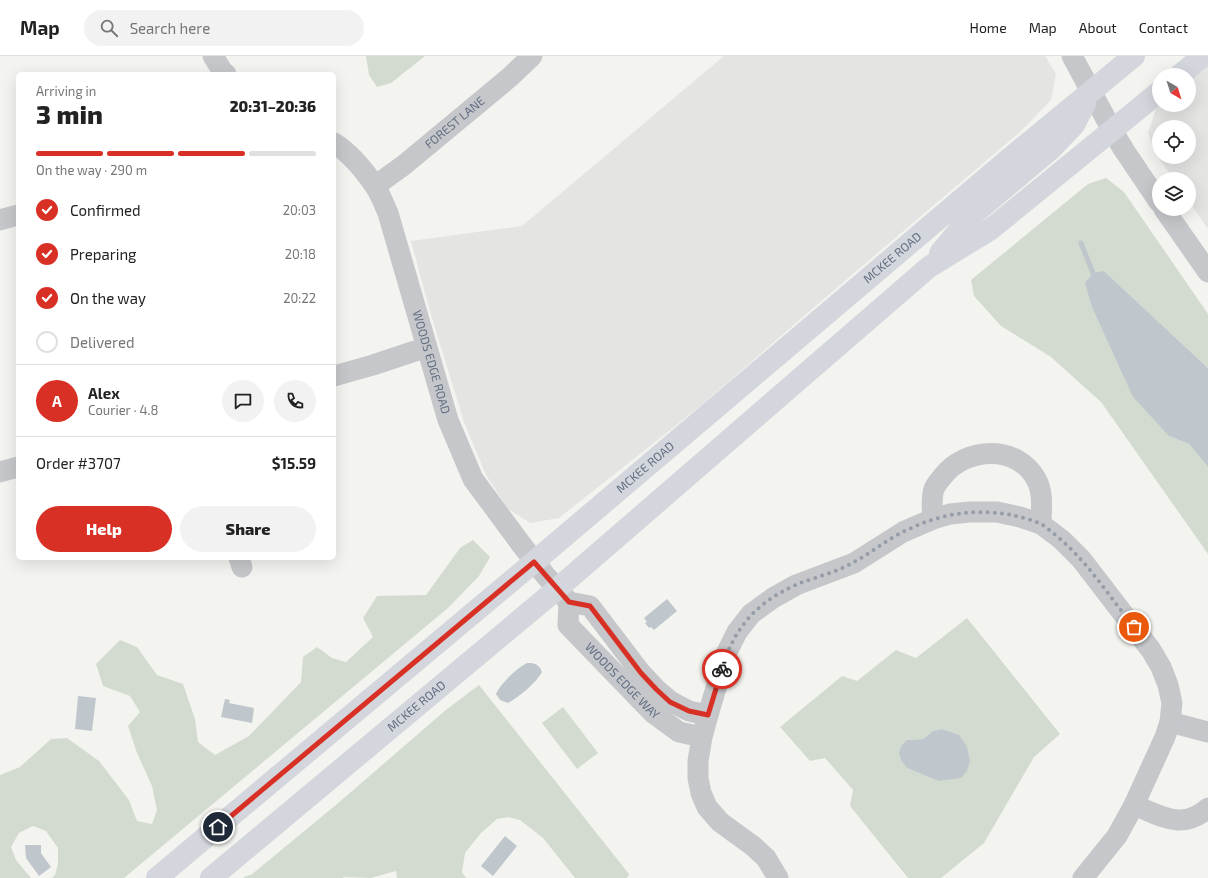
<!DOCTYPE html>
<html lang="en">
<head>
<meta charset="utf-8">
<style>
  :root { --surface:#fff; --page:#f2f2f2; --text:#222; --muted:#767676; --line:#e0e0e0; --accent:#d93025 }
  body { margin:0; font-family:"Exo 2",sans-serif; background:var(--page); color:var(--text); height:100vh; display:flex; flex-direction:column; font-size:15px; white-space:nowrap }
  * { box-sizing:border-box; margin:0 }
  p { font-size:13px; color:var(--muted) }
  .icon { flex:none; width:22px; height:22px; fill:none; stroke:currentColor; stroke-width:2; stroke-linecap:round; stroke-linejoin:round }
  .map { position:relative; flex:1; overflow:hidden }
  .side { position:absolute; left:16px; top:16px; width:320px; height:488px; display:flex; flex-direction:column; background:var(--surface); border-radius:6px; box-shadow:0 4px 16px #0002 }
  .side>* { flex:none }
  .needle { width:26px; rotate:141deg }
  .tools { position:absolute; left:1152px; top:12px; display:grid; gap:8px }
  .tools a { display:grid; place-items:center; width:44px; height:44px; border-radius:50%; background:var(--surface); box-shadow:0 4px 16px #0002; font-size:20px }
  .pin { position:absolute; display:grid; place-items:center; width:34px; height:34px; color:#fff; margin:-17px; border:2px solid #fff; border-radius:50%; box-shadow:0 1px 4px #0007 }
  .courier { position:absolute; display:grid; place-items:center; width:40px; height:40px; margin:-20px; border:3px solid #d93025; border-radius:50%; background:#fff; color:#222; box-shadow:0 1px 5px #0007 }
  .headline em { font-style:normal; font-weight:800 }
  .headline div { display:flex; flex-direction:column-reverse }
  .headline { display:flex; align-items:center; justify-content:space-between; height:68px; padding:0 20px }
  h1 { font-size:26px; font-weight:800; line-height:30px }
  .bar { display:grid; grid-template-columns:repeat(4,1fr); gap:6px 4px; align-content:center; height:48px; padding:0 20px }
  .bar i { height:5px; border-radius:3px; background:var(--line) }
  .bar .selected { background:var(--accent) }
  .bar p { grid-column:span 4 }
  .line { display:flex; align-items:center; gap:10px; padding:0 20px; border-top:1px solid var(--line) }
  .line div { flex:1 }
  .round { display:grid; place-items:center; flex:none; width:42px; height:42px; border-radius:21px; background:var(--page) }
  ol { padding:0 20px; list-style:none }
  li { display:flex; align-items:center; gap:12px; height:44px }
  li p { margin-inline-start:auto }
  li .icon { padding:4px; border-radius:50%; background:var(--accent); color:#fff; stroke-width:4 }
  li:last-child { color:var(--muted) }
  li i { width:22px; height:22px; border:2px solid var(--line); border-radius:50% }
  .cta { display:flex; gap:8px; margin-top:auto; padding:8px 20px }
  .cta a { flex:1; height:46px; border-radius:24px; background:var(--accent); color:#fff; font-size:16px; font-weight:800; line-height:46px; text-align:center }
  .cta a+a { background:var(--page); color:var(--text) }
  header { display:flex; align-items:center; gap:24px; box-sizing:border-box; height:56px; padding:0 20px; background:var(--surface); border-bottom:1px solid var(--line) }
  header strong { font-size:19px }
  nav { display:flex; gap:22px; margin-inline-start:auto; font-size:14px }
  .search { width:280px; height:36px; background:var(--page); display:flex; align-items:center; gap:10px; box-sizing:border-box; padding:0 14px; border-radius:22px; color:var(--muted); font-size:15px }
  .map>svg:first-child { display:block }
</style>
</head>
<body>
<header>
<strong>Map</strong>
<div class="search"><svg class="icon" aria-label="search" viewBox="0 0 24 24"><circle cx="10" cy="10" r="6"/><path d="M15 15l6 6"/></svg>Search here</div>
<nav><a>Home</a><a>Map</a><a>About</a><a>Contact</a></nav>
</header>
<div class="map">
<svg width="1208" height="822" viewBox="0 0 1208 822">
  <rect width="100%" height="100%" fill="#f3f4ef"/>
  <!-- built -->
  <path fill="#e4e4e3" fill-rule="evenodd" d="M724 0H1045L1056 18 1051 44 1019 77 854 217 698 352 559 462 530 467 508 453 486 419 464 366 431 259 411 185 522 170Z
    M1208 10V173L1189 145V123H1174L1155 97 1148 77 1156 53 1161 49H1189V26ZM1159 71H1189V101H1159Z"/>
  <!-- green -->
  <path fill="#d3dbd0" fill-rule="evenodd" d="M366 0H425L391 27 377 31 369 19Z
    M1106 122 1124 136 1208 258V312L1104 215 1169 380 1189 388 1208 411V498L1101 346 1051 301 1001 270 974 240 971 224 1088 128Z
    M473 484 490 501 479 520 448 552 124 822H52L55 819 58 808V792L46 775 33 770 19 777 11 791 16 804 31 822H0V719L20 711 51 683 67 682 99 705 129 744 137 765 152 768 157 754 152 730 137 697 128 670 140 656 130 640 103 630 96 608 120 584 137 591 157 619 183 628 195 663 198 686 215 699 249 680 301 626 303 601 317 591 332 602 346 606 373 581 363 562 377 540 426 539 460 492Z
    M967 562 1060 678 1034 701 984 787 941 822H908L850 750 853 734 825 702 810 705 780 671 842 620 857 625 896 594 916 602ZM942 673 948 675 938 725 907 712V684L923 683 933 675Z
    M479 629 629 818 627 822H575L543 782 520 764 508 761 497 763 481 777 465 797 462 816 466 822H397L396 815 371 822 344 821 343 822H243L246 820 251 819 337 748 447 653Z
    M563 651 598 697 577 713 542 667Z"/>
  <!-- water -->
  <path fill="#bfc7cd" d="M1104 215 1208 312V411L1189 388 1169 380 1133 341 1092 251 1085 227 1093 217Z
    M667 543 677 555 654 574 651 571 649 572 645 567 647 566 644 562Z
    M527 607C535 607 539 608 542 616 536 627 519 641 508 647L500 644 496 638C500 628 517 612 527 607Z
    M78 640 96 642 92 675 75 673Z
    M225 643 230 644 229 647 254 652 252 667 221 661Z
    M942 673 959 679 967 691 970 705 967 715 961 722 938 725 907 712 901 704 899 697 901 690 907 684 923 683 933 675Z
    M505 780 517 790 493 820 481 810Z
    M25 789H41V797L51 811 39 820 26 802Z"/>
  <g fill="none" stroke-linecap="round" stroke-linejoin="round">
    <!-- stream -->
    <path stroke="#bfc7cd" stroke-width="5" d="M1081 187 1093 217"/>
    <!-- minor -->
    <g stroke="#c5c7cb" stroke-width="21">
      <path d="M213 0 223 16 226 18"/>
      <path d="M1072 0 1112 74 1124 94 1159 146"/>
      <path id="s1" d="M334 87C350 97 364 114 375 130 380 138 384 148 388 157L448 364 473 423 521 488 545 519 569 546 590 550 641 617 656 633 670 645 689 655 708 659"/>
      <path id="s2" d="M375 130 404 109 510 21 532 0"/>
      <path d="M1164 153 1208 216"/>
      <path d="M0 164 18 159"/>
      <path d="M334 320 373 309 427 291"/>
      <path d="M0 416 18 411"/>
      <path d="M933 463C932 453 931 442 934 433 936 428 940 424 943 420 966 391 1017 388 1036 423 1044 436 1041 454 1041 468"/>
      <path d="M239 502 242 511"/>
      <path id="s3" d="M569 546 568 569 653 657 679 676 702 681"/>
      <path d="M1170 666 1208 676"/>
      <path d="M1134 749C1162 760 1182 775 1208 752"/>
      <path d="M778 822 766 802 753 790 720 766 707 751 701 737 698 722V705L702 681 708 659 726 598 737 576 751 558 773 542 796 529 854 507 903 476 933 463 950 458 970 456H997L1020 461 1041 468 1062 484 1081 503 1151 594 1161 611 1168 629 1172 647 1170 666 1165 681 1134 749 1117 780 1083 822"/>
    </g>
    <!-- major -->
    <g stroke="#d3d6dc" stroke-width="22">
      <path d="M1180 19 1203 0"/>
      <path d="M940 197 970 161 1052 92 1074 69 1085 48"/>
      <path id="s4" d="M157 822 534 506 1009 103 1134 0"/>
      <path id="s5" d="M211 822 557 533 929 211 991 173 1159 36"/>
    </g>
  </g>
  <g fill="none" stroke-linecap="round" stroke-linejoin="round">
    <!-- done -->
    <path stroke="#959da8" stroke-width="4" stroke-dasharray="0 7.2" d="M722 613C734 571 758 545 798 528 816 521 837 516 854 506 871 497 886 484 903 476 938 458 973 452 1012 459 1021 461 1032 464 1041 468 1045 470 1049 474 1053 477 1086 503 1108 539 1134 571"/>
    <!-- route -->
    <path stroke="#d93025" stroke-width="5" d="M218 771 534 506 569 546 590 550 641 617 656 633 670 646 689 655 708 659 722 613"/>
  </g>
  <g text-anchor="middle" stroke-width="4" stroke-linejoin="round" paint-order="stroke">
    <!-- street labels -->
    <g font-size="12" fill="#626e81" stroke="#fff">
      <text dy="4" stroke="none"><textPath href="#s2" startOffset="102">FOREST LANE</textPath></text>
      <text dy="4" stroke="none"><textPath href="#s4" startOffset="962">MCKEE ROAD</textPath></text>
      <text dy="4" stroke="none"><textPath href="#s1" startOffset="245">WOODS EDGE ROAD</textPath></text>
      <text dy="4" stroke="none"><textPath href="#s4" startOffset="638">MCKEE ROAD</textPath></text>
      <text dy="4" stroke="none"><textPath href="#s3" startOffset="101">WOODS EDGE WAY</textPath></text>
      <text dy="4" stroke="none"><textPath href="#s5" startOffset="268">MCKEE ROAD</textPath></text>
    </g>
  </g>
</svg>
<div class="tools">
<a><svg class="needle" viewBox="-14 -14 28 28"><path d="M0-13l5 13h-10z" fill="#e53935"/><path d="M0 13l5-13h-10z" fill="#767676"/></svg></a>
<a><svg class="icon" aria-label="locate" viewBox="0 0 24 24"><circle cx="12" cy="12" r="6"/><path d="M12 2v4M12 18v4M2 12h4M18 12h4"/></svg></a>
<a><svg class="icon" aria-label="layers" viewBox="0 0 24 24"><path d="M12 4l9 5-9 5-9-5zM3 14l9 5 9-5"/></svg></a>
</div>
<div class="pin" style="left:1134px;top:571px;background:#ea580c"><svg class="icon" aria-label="bag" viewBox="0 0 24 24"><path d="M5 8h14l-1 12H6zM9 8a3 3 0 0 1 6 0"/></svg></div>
<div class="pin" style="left:218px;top:771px;background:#1f2937"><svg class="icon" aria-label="home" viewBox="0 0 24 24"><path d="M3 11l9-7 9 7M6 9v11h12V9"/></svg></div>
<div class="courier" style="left:722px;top:613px"><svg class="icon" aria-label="bike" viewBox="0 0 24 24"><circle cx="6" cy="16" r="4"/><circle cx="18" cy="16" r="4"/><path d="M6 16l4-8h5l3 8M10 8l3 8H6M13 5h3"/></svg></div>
<section class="side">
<div class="headline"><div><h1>3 min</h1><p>Arriving in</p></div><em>20:31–20:36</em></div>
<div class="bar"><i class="selected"></i><i class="selected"></i><i class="selected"></i><i></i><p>On the way · 290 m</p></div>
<ol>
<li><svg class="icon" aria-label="check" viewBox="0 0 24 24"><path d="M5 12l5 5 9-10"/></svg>Confirmed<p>20:03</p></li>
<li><svg class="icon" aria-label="check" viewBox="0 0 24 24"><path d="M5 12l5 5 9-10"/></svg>Preparing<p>20:18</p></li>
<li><svg class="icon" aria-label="check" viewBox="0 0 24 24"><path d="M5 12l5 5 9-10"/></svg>On the way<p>20:22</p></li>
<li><i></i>Delivered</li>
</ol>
<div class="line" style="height:72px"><b class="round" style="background:var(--accent);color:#fff">A</b><div><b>Alex</b><p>Courier · 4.8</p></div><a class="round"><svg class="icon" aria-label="chat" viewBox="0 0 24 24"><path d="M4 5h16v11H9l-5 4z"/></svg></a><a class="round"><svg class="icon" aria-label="phone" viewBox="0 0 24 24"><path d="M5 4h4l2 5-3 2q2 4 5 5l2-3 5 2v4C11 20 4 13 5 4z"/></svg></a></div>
<div class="line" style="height:52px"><div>Order #3707</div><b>$15.59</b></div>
<div class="cta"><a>Help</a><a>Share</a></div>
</section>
</div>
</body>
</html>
